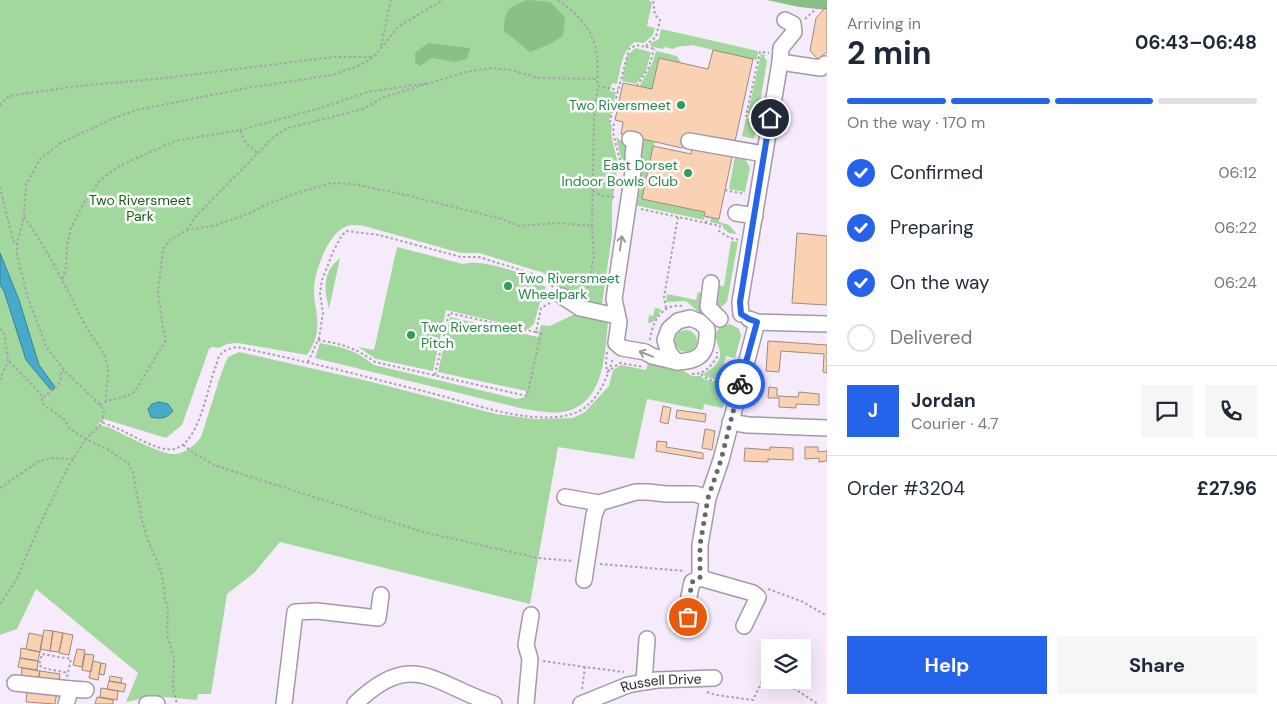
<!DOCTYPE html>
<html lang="en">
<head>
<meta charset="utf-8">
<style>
  :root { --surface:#fff; --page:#f6f6f7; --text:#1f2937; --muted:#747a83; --line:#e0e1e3; --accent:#2563eb }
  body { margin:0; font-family:"DM Sans",sans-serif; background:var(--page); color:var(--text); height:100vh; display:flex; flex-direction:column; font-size:19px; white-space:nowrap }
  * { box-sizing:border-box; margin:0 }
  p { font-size:16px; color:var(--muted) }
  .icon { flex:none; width:28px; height:28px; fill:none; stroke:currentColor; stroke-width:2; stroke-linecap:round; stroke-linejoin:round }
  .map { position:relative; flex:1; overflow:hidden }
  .details { display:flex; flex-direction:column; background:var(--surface); width:450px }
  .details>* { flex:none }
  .fabs { position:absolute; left:761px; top:639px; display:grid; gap:10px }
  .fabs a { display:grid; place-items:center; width:50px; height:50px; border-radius:0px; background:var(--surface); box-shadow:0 5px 20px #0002; font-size:25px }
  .pin { position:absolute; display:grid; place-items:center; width:42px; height:42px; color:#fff; margin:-21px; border:2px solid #fff; border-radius:50%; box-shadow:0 1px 5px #0007 }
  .courier { position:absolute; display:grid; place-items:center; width:50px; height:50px; margin:-25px; border:4px solid #2563eb; border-radius:50%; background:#fff; color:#222; box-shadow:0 1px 6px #0007 }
  .headline em { font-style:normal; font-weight:700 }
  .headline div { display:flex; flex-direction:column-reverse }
  .headline { display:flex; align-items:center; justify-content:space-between; height:85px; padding:0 20px }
  h1 { font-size:32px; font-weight:700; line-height:38px }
  .bar { display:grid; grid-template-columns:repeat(4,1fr); gap:8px 5px; align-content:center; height:60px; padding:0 20px }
  .bar i { height:6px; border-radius:4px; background:var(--line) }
  .bar .current { background:var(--accent) }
  .bar p { grid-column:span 4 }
  .line { display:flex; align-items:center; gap:12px; padding:0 20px; border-top:1px solid var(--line) }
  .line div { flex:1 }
  .round { display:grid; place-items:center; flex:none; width:52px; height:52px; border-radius:0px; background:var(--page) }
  ol { padding:0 20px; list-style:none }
  li { display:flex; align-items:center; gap:15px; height:55px }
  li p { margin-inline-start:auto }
  li .icon { padding:5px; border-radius:50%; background:var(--accent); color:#fff; stroke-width:4 }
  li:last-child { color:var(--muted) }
  li i { width:28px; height:28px; border:2px solid var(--line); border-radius:50% }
  .action { display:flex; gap:10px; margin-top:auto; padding:10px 20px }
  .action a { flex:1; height:58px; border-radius:0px; background:var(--accent); color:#fff; font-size:20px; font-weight:700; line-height:58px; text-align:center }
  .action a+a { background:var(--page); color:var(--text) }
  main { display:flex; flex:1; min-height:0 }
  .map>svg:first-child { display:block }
</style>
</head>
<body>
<main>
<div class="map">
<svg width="827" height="704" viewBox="0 0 827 704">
  <rect width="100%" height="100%" fill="#f6ebfb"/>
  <!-- green -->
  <path fill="#a2d89d" d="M0 0H649L652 3 647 26 655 28 653 35 644 43 635 42C621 51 621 69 617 84L612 83 610 91 616 92 609 121 612 126 611 134 618 164 612 204V235L602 304 564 295 544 273 479 253H461L364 226C358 225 351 224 345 227 328 234 313 274 314 292 314 305 319 317 317 330 316 340 312 347 307 355L238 343 227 344 219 348 212 347 209 349 182 425 166 438 104 419 97 425 108 427C122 433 162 456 176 454 186 453 196 444 201 437L222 371 228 357 239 352 368 381 496 414 536 419 573 418 585 412 609 386 613 370 621 365 646 370 648 363 684 371 692 376H701L704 379 718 383 729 392 727 400 722 408 704 404 703 410 647 399 634 459 558 447 530 604 280 542 254 573 227 594 211 694H198L197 700 153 696 126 702 138 673 36 589 17 629 0 635Z
    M661 29 758 51 757 60 692 45C685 47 679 45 673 49L664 47 663 49 650 46 651 43 659 39Z
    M635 48 651 52 646 71 636 84 622 81 627 56Z
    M656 51 677 56 681 63 659 58 652 89 639 87 652 64Z
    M761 54 765 55 764 57 767 61 756 127 748 113Z
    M746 118H748L755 133 754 139 742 136Z
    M616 137 631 149 629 157 625 161 621 158Z
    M637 138 655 142 642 199 705 212 704 220 630 204 639 198 635 194 641 189 638 185 642 182 638 175 644 165 640 158Z
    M735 156 745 158 750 168 745 192 729 189Z
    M711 217 719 219V222L729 225 737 234 729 233 723 228V225L710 222Z
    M731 241 738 242 727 302 721 307 718 306 713 298 715 285 724 286Z
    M397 247 463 264C482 258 522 274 542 280L541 285 546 287 542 302H540L534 324 528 329 446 310 433 371 376 359 358 347 374 350Z
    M340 258 329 309C324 288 322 273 340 258Z
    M698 292 703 294 706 312 702 315 686 301 666 302 667 294 696 300Z
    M655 308 661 309C659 315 655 323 648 323L649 315 653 316Z
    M579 312 600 318 608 322C605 355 604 405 563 412 549 414 533 410 520 408L315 358 320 343C344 348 354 349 374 365L517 399 525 397 526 391 438 372 450 317 538 337 541 325 550 326Z
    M730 324 739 329 741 336 735 358 726 356 719 381 705 376 703 374C710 370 718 365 720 356 722 346 704 329 730 324Z
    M675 341a11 11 0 1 1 22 0a11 11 0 1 1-22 0Z"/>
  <!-- forest -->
  <path fill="#89c184" d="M528 0 550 2 565 17 563 36 550 44 530 52 504 31C504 10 509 6 528 0Z
    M767 0H827V10L799 7Z
    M428 43 470 48 467 59 455 62 432 58 420 66 415 62V53Z"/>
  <!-- water -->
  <path fill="#47aaca" stroke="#3c8098" d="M0 253 19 300 39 365 55 387 52 391 26 360 4 291 0 285Z
    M159 402 168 404 173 411C166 419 161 419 151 417L148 409 152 404Z"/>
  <!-- building -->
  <path fill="#fbd1b4" stroke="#9a8b81" d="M825 8 827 10V52L818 59 810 51 816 18Z
    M713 50 753 59 734 146 685 135 682 148 621 134 623 122 615 120 623 83 652 89 659 58 708 69Z
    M653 146 691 154 692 148 732 157 719 219 704 216 705 212 642 199Z
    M797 233 827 236V305L792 303Z
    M768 341 827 345V373L823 372 824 354 781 351 779 372 766 371Z
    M769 387 777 388V396L798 397 799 392 819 394V405L796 404V408L779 407V398H768Z
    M663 406 671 408 668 424 660 422Z
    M677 410 706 414 705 422 676 418Z
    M705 429 715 431 712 450 702 448Z
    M657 441 667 442 666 447 703 453V459L656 451Z
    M770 447 793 448V460L768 459V462L744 461 745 448 770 450Z
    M805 447H818V452L827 451V461L819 462V458L805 459Z
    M44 630 53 631 50 651 40 649Z
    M53 631 63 633 59 652 50 651Z
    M29 633 43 636 40 652 26 649Z
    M63 633 73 635 69 655 59 653Z
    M21 648 40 652 38 661 20 658Z
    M77 649 85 650 82 667 73 665Z
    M85 654 94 655 91 672 82 670Z
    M20 658 38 661 37 670 18 667Z
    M93 661 101 663 98 680 89 678Z
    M101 663 106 664 104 675 99 674Z
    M22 668 40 671 38 680 21 677Z
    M40 671 60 674 55 704 26 702 27 691 44 694 46 681 38 680Z
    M110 676 122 678 121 683 109 681Z
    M109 681 126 684 124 692 107 689Z
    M101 688 118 691 117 700 100 697Z
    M97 697 113 700V704H95Z"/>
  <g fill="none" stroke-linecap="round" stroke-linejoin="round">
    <!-- minor casing -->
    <g stroke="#a399a7" stroke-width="18">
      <g id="minor">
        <path d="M780 62 821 68 825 64"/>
        <path d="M630 139 635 140 633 155 634 165 614 299 619 322 616 343 622 348 645 352 652 356 677 362"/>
        <path d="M689 141 764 154"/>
        <path d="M736 213 755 216"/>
        <path d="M711 283 708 307 720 319"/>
        <path d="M562 296 580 308 617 316"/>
        <path d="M741 314 740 302 780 62 781 48 794 32 793 24 785 20"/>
        <path d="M690 318 700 322 707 329C708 353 701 361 677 362L669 353 665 340 669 329 678 321Z"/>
        <path d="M749 319 757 322 827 324"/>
        <path d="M730 422 748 425 827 428"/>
        <path d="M565 497 599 503"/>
        <path d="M700 578 753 593 758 597 744 626"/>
        <path d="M584 580 594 515 599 503 636 492H648L666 494H695L708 498"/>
        <path d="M688 617 687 606 692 582 700 578V545L708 498 721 460 757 322"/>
        <path d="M644 682 647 639"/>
        <path d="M15 683 71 689"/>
        <path d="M66 704 71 689 86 690"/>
        <path d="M147 704H157"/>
        <path d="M284 704 295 612 317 611 378 618 381 595"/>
        <path d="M355 704C413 648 433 684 494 704"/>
        <path d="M526 704 530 659 526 645 531 615"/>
        <path id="s1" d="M581 704 628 685 644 682 657 680 714 678"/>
      </g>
    </g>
    <!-- path -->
    <path stroke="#a9a0ad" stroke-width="2" stroke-dasharray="2.5 2.5" stroke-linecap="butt" d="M558 0C575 12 592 28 596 50 599 62 596 74 598 86L618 90
      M805 19 819 6 827 7
      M381 46 391 0
      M646 47 656 49
      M637 86 649 67 654 49
      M0 105 9 96 78 86 166 78 334 57H372
      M757 127 749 116H746L760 52 769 53
      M240 130 324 107 368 92 427 83
      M620 160 613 133 614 125 610 121 629 49 636 45 646 47 647 44 656 37 660 20 655 15 653 0
      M0 187 12 237 15 245
      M725 190 745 194
      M593 191 603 196 615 197
      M641 209 720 226 719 231 730 238 739 240
      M24 217C48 250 66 287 84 323 91 337 103 348 107 363 110 377 105 388 106 401
      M706 223 708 216
      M592 226 594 119 598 86
      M187 230 195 217 261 150 272 138 288 128 363 109 384 97 466 72 490 68 511 70 538 78 597 79
      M63 279 66 267 67 246 71 228 84 203 100 180 119 166 175 141 240 130 246 143 258 154
      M666 308 664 297 678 217
      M0 329 4 332 8 360 40 393 44 405 64 419 70 429 86 439 105 448 128 463 133 473 142 520 148 541 158 563 163 580 165 600 168 608 167 635 174 658 173 689 177 704
      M318 340C342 344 356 348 375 362L527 396 541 333 536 332
      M650 340C652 322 662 303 683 306
      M607 352 606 362 607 372 620 363 644 367
      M308 362 319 338 323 313 320 293 322 280 333 252 342 235 347 231 379 235 461 257H479L543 277 553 287
      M692 374C704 375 711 366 717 357V352
      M701 374C708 381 719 381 727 388
      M435 375 449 313 536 332 541 308 550 303
      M0 380 8 360
      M43 397C53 390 63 385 61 372L64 370
      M100 405C111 397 122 401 135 391L166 340 163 328 158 292 163 249 170 240 187 230 213 226 250 213 267 204 303 191 332 183 353 184 406 195 502 219 519 226 558 223 592 226 594 257 586 296
      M102 423 104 411 100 405 64 370 46 346 27 295 17 254V243L24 217 26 185 40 159 62 142 114 118 137 110 247 88 332 75 360 65 374 57 399 26 443 0
      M183 445 197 455 214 465 423 532 538 558 573 561
      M0 488 39 461 52 458 73 459
      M600 564 685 571
      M768 589 801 601 827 616
      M0 604 16 580 41 522 68 467 86 439 102 423C121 426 155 453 174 449 200 443 207 387 216 366 217 363 218 357 220 355 224 350 231 348 237 347 281 356 324 366 367 377 398 385 429 392 460 401 492 410 538 424 572 414 596 407 607 379 613 358
      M543 661 585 667
      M67 677 71 659 42 654 39 665 43 668 68 673
      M781 680 818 704
      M582 689 585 667 624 672
      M707 692 716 695 753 700 767 671 770 673"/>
    <!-- minor -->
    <use href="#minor" stroke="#fff" stroke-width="15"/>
  </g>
  <!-- one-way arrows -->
  <defs><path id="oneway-shaft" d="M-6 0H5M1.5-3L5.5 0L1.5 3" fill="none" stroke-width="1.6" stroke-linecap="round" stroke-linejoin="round" transform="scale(1.25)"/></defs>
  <g stroke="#9b999c">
    <use href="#oneway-shaft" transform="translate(621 243) rotate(-81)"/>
    <use href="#oneway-shaft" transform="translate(646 354) rotate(-159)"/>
  </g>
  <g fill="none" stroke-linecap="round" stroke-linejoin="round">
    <!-- done -->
    <path stroke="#6c656f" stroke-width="5" stroke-dasharray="0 9" d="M688 617V606L692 582 700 578V545L708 498 721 460 740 384"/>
    <!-- route -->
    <path stroke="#2563eb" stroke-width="6" d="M740 384 757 322 749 319 741 314 740 302 770 118"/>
  </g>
  <!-- markers -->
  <g fill="#2e9e5b" stroke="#fdfdfd" stroke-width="2">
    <circle cx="681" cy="105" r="5"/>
    <circle cx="688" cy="173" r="5"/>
    <circle cx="508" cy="286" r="5"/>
    <circle cx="411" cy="335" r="5"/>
  </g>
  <g text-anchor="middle" stroke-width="5" stroke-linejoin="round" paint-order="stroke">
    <!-- leisure labels -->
    <g font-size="14" fill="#27864d" stroke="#fdfdfd" text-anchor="end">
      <text x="671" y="110">Two Riversmeet</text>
      <text x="678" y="170">East Dorset<tspan x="678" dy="16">Indoor Bowls Club</tspan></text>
      <text x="518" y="283" text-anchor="start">Two Riversmeet<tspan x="518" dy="16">Wheelpark</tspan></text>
      <text x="421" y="332" text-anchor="start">Two Riversmeet<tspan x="421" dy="16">Pitch</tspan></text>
    </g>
    <!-- park labels -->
    <g font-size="14" fill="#125f10" stroke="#fdfdfd">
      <text x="140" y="205">Two Riversmeet<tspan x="140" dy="16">Park</tspan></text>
    </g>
    <!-- street labels -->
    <g font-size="14" fill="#211d23" stroke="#fdfdfd">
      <text dy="5" stroke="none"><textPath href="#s1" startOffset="84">Russell Drive</textPath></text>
    </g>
  </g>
</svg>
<div class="fabs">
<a><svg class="icon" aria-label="layers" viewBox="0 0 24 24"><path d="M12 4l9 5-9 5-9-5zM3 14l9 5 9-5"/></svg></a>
</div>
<div class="pin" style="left:688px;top:617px;background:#ea580c"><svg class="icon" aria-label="bag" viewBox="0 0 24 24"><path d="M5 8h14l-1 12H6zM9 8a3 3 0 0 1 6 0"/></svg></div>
<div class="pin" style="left:770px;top:118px;background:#1f2937"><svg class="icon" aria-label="home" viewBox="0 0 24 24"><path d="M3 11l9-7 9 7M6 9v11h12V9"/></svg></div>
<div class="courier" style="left:740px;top:384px"><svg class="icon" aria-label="bike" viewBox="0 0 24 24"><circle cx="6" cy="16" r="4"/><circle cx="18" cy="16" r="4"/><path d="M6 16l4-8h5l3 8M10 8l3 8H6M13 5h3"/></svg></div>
</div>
<section class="details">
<div class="headline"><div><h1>2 min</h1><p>Arriving in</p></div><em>06:43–06:48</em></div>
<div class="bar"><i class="current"></i><i class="current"></i><i class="current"></i><i></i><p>On the way · 170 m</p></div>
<ol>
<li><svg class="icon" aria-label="check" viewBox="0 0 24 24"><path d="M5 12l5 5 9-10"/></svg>Confirmed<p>06:12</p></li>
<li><svg class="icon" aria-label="check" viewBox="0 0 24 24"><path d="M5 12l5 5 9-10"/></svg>Preparing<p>06:22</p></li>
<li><svg class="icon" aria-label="check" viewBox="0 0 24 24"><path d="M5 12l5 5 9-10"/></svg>On the way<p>06:24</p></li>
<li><i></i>Delivered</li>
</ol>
<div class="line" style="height:90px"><b class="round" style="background:var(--accent);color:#fff">J</b><div><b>Jordan</b><p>Courier · 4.7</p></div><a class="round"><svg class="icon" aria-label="chat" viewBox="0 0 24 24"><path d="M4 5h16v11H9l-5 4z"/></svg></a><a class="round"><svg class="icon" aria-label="phone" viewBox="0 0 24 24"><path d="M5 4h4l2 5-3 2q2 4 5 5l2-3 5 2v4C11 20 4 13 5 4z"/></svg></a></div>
<div class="line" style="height:65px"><div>Order #3204</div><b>£27.96</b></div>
<div class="action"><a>Help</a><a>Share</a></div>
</section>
</main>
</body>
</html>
